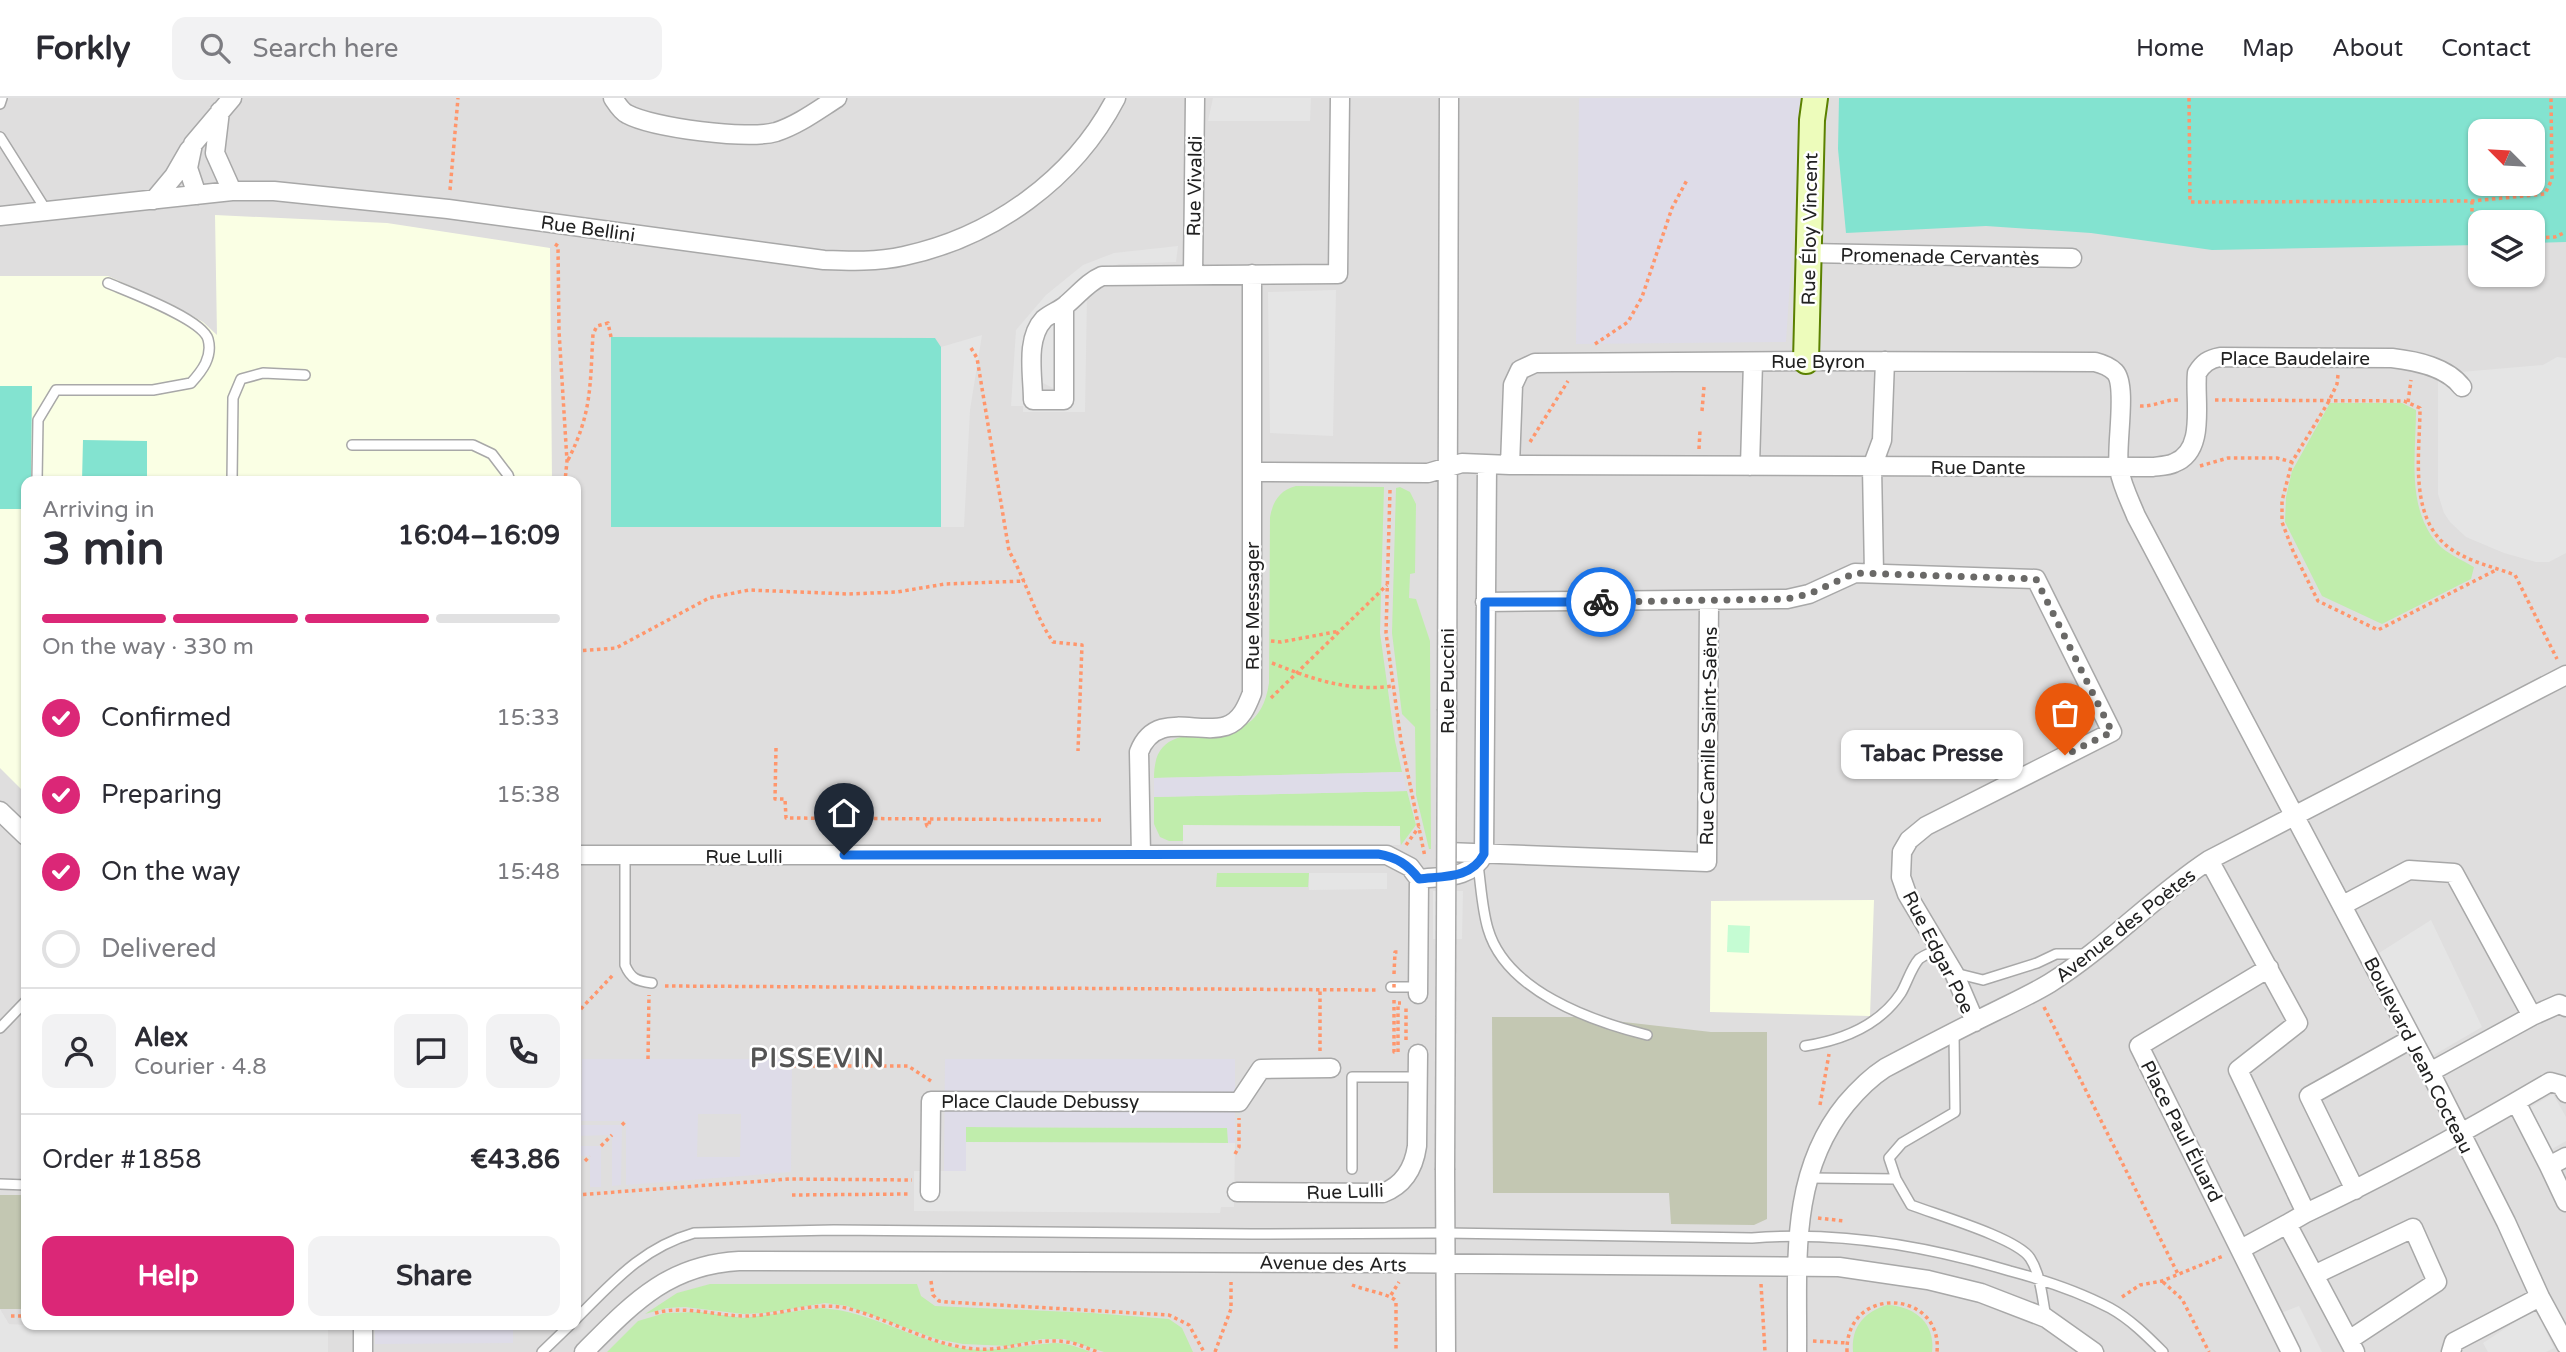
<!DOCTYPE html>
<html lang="en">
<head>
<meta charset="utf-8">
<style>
  :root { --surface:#fff; --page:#f2f2f3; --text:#2b2b33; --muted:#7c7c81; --line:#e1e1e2; --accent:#db2777 }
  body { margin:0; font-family:"Varela Round",sans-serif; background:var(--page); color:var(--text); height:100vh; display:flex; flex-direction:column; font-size:26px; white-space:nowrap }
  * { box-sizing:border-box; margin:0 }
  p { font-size:23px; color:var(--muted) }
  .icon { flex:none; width:38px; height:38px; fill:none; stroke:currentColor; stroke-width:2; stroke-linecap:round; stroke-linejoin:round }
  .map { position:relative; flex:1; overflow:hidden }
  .details { position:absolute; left:21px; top:378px; width:560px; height:854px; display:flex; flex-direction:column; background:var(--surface); border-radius:14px; box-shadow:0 2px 5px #0004 }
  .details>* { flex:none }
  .needle { width:46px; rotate:294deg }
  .controls { position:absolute; left:2468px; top:21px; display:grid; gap:14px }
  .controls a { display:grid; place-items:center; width:77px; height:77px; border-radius:14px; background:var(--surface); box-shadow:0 2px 5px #0004; font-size:35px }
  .pin { position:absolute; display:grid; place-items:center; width:60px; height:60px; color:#fff; margin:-72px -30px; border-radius:50% 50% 50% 0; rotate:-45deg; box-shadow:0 0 7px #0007 }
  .pin .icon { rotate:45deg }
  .courier { position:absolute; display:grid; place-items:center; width:70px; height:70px; margin:-35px; border:5px solid #1a73e8; border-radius:50%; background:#fff; color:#222; box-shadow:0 2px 9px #0007 }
  .bubble { position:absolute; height:49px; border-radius:14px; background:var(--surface); box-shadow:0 2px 5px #0004; font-size:23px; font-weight:700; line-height:49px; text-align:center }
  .overview em { font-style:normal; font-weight:700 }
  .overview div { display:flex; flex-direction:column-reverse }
  .overview { display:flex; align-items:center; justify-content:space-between; height:119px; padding:0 21px }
  h1 { font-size:46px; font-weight:700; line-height:52px }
  .bar { display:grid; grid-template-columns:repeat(4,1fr); gap:10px 7px; align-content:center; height:84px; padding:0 21px }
  .bar i { height:9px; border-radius:5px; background:var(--line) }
  .bar .on { background:var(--accent) }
  .bar p { grid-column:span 4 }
  .line { display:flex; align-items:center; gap:18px; padding:0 21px; border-top:2px solid var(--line) }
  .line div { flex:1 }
  .round { display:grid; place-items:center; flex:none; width:74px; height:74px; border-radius:14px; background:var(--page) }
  ol { padding:0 21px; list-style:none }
  li { display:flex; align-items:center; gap:21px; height:77px }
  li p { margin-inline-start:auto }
  li .icon { padding:7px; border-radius:50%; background:var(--accent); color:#fff; stroke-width:4 }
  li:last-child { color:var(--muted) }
  li i { width:38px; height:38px; border:4px solid var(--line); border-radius:50% }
  .action { display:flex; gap:14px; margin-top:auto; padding:14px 21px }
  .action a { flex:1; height:80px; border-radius:14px; background:var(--accent); color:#fff; font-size:28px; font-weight:700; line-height:80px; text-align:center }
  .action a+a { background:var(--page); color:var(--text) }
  header { display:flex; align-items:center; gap:42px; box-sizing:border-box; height:98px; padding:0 35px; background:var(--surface); border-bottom:2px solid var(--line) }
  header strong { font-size:33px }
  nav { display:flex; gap:38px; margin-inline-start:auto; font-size:24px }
  .search { width:490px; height:63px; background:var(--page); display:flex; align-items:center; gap:18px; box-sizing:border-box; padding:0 24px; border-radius:14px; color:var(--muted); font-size:26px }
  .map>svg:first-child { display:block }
</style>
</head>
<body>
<header>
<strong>Forkly</strong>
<div class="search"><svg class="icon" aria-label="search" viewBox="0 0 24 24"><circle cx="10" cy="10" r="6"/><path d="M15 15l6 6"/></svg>Search here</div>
<nav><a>Home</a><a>Map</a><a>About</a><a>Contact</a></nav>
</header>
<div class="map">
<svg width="2566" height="1254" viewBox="0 0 2566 1254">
  <rect width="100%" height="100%" fill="#f2f0e8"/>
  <!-- residential -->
  <path fill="#dfdede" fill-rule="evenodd" d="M0 0H2566V1254H0ZM2480 33H2532V86H2480ZM2480 124H2532V177H2480ZM26 383H576V1227H26Z"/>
  <!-- education -->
  <path fill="#faffe4" d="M215 117 387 125 550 150 552 383H26V696L0 670V178H108L173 207 203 224 217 237Z
    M1874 802 1870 918 1710 914 1711 803Z"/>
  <!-- construction -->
  <path fill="#c3c7b2" d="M1492 919H1580L1711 934H1767V1121L1754 1127 1671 1126 1669 1095H1493Z
    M0 1097H26V1211H0Z"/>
  <!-- grass -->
  <path fill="#c0edac" d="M2330 305H2402L2416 312C2416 355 2406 409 2437 445 2447 456 2462 462 2474 469L2471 481 2382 526 2322 498 2285 424 2286 399 2292 373Z
    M1296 388 1384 389 1380 535 1395 643 1402 674 1154 680C1154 598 1256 676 1269 585L1270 419C1273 403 1280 392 1296 388Z
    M1400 389 1410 394 1416 406 1415 475 1410 476 1409 500 1416 501 1430 543 1431 751H1429L1416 697 1415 629 1402 616 1392 535 1396 390Z
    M1407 693 1416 727 1401 747 1399 728H1183V743H1169L1160 739 1154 726V699Z
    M1217 775H1309L1308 789H1216Z
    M966 1029 1228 1030V1045L966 1044Z
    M710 1186H917L921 1198 935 1208 1092 1215 1169 1221 1182 1230 1193 1254H1104L1064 1241H1042L1008 1248 963 1246 936 1241 847 1208 825 1205 766 1215 743 1216 685 1209 667 1210 645 1216 677 1195Z
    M1887 1207C1914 1208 1936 1225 1932 1254H1853C1851 1229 1864 1214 1887 1207Z
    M821 1210C872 1213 915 1244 965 1251 996 1254 1024 1247 1055 1245 1068 1245 1080 1250 1091 1254H607L638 1223 665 1215 700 1214 743 1220Z"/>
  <!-- park -->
  <path fill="#c5fcd3" d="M1728 827 1750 828 1749 855 1727 854Z"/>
  <!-- pitch -->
  <path fill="#83e3d0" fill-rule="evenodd" d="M1839 0H2566V144L2532 145V124H2480V147L2212 152 2091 135 1986 128 1846 135 1838 51ZM2532 33V86H2480V33Z
    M611 239 935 240 941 249V429H611Z
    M0 288H32L31 383H26V411H0Z
    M83 342 147 343V383H82Z"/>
  <!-- parking -->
  <path fill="#e5e5e5" d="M1213 0H1311L1310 23H1208Z
    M1178 148 1176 164 1119 166 1089 176 1029 235 1024 305 1069 307 1071 208 1087 197 1085 314H1023V308H1011L1016 232 1046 197 1083 167 1114 155Z
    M1336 192 1333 338 1270 335 1268 194Z
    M1045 222H1060L1057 292 1035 281Z
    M982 237 970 312 964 429H941V249Z
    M2557 259 2566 260V455L2549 464H2536L2504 455 2466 439 2450 424 2444 415 2438 396V272L2461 274 2543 267Z
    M1183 727 1400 728V747H1183Z
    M1309 775H1387V791L1309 792Z
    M1433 793H1463L1462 841H1433Z
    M2431 822 2482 929 2432 958 2379 855Z
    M2553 996 2566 1019V1043L2552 1051 2529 1010Z
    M966 1044 1235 1045 1234 1109H1221L1220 1115 914 1113V1073H966Z
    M2299 1208 2322 1254H2295L2276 1217Z
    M0 1211 9 1226 26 1227H328V1254H0Z
    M2535 1211 2554 1250 2546 1254H2488L2483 1245Z"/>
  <!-- plaza -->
  <path fill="#dedce8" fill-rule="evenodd" d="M1579 0H1802L1786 244 1576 246Z
    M1402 674 1407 693 1154 699V680Z
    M576 960H578L577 1027H622L621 1087 612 1088V1037L576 1038Z
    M582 961H792L791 1074 626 1087V1023H581ZM698 1016H741L740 1059H697Z
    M945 961H1235V1045H1228L1227 1030 966 1029V1073H944Z
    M576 1048H601V1089H590V1058H576Z
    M375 1227H513V1245L375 1246Z"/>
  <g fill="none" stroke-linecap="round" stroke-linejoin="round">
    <!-- lane casing -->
    <g stroke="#a8a8a8" stroke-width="12">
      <path id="lane" d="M0 6 2 0
        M0 39 46 112
        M352 347H473L492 356 508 377 510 383
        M37 383 38 322 56 292H153L191 285C202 273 213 259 208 241 202 221 129 194 108 185
        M232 383 233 300 241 281 263 275 305 277
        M625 758V867C631 881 637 883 652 885
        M1478 767C1481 788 1482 811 1488 831 1506 893 1591 923 1647 937
        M1955 875 1983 882 2037 865 2056 856H2087
        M1391 889H1418
        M0 930 26 903
        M1954 935 1955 1014 1902 1045 1889 1060 1896 1081 1911 1107C1937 1117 2017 1140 2030 1160 2041 1177 2042 1200 2046 1219
        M1805 948C1843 942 1879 928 1901 895 1907 885 1911 870 1919 861 1924 857 1933 854 1938 851
        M1352 1071V979H1418
        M1809 1080 1896 1081
        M0 1086 26 1087
        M576 1221C613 1184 642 1150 694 1135L834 1132 1251 1136 1445 1135 1752 1140C1838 1133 1927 1148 2010 1173 2044 1182 2078 1193 2110 1210 2130 1221 2147 1238 2163 1254
        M542 1254 570 1227"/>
    </g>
    <!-- street casing -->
    <g stroke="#a8a8a8" stroke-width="21">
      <path id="street" d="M613 0C617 6 621 13 627 16 653 30 748 42 776 34 798 27 818 12 837 0
        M220 13 215 55 232 93
        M197 97 188 70 193 46 232 0
        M154 102 174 78 189 52
        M0 118 232 93H274L448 111 824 162C850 163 877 164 904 158 993 139 1074 81 1116 0
        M1808 155 2072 160
        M1193 176 1195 0
        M1064 209V302H1033C1033 277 1025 241 1044 221 1051 215 1061 212 1067 206 1079 196 1088 184 1102 178L1338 176 1340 0
        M1510 367 1513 287 1520 272 1535 265 1806 263 2095 264C2103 266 2109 268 2115 274 2128 288 2115 350 2119 371 2122 388 2130 403 2136 418L2430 974 2506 1124 2540 1199 2566 1247
        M1750 368 1753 264
        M1252 374 1428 375 1462 365 1510 367 2152 369C2159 368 2168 368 2174 365 2207 353 2194 302 2197 275 2203 265 2209 261 2220 259L2392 260C2417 263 2447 269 2462 289
        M1874 475 1872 369 1882 342 1885 263
        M1485 504 1787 501 1809 496 1855 475 2036 481 2112 634 1926 728 1909 742 1902 754 1901 779 1907 796 1954 875 1975 924
        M1447 611 1449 0
        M0 713 26 738
        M1447 754 1707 764 1709 503
        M576 757H1387L1410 769 1419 781 1418 896
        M1141 757 1139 654C1155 612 1197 637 1226 628 1241 623 1247 608 1252 595V176
        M2209 762 2298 925 2238 972 2306 1115 2287 1126 2355 1254
        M1419 781C1444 778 1471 781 1484 756L1487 367
        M2343 807 2409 772 2454 775 2532 918
        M2269 870 2139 948 2291 1254
        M2430 974 2532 918 2559 906 2566 909
        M2516 1004 2549 1068 2566 1059
        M2549 1068 2566 1104
        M1445 1072 1446 1254
        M2355 1092 2309 998 2411 941
        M930 1094 931 1003 1239 1004 1261 971 1331 970
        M1237 1094 1383 1095C1404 1087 1414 1069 1417 1048L1418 956
        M2306 1115C2390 1076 2470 1031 2550 984L2561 987 2566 995
        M2241 1151 2287 1126
        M2314 1177 2413 1130 2437 1184 2349 1242
        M363 1227V1254
        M584 1254C632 1206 667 1167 739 1163L1386 1165 1839 1169 1928 1182 1981 1195 2046 1220 2094 1254
        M1797 1254C1798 1167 1788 1077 1846 1006 1857 993 1871 979 1885 970 1921 951 1957 932 1994 914 2012 905 2032 896 2050 885 2107 849 2153 799 2209 762L2566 577
        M2451 1254 2454 1244 2540 1199"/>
    </g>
    <!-- secondary casing -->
    <g stroke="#5b8100" stroke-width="28">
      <path id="secondary" d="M1806 263 1812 22 1815 0"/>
    </g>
    <!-- path -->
    <path stroke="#ff966c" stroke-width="3.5" stroke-dasharray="3.5 3.5" stroke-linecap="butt" d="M2189 0 2190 104 2472 103 2545 96 2552 81 2551 0
      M450 92 458 0
      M2472 103V141H2480
      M2532 140 2555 139 2566 134
      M555 146 558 148 559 233 567 363 565 383
      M1595 246 1628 224 1642 199 1672 110 1687 82
      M971 250 977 260 1009 453C1026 482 1034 516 1053 544L1082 547 1078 653
      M2338 277 2337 286 2329 303 2292 364 2282 403V424L2293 453 2318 503 2378 532 2496 472
      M2215 302 2404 303 2420 310C2420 357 2407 424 2454 453 2473 465 2494 469 2515 477L2557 561
      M2408 304 2411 282
      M2140 308C2154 309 2165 301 2179 302
      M1702 313 1704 289
      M1530 344 1568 283
      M1699 351 1700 332
      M568 362C592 315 590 287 593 236L597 228 608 225 611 239
      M2200 368 2228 360H2277L2292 364
      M1390 392 1386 535 1401 643 1425 759
      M1271 543 1281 544 1340 533
      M576 553 616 550 709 500 749 492 849 496 897 494 945 486 1025 483
      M1272 565C1312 581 1348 594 1393 588
      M1271 600 1387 487
      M776 650 775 701H785L786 720 1101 722
      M926 725 927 728H929L930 720
      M1406 747 1419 729
      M1394 876 1395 854H1398
      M665 888 1378 892
      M1394 902V954H1398V905H1401
      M2044 909 2178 1176
      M576 916 613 877
      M1406 942V908
      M1320 953V892
      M648 961 649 897
      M792 968H908L931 983
      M576 1002H581
      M1820 1007 1829 956
      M622 1027 626 1023
      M577 1028 581 1023
      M601 1048 612 1037
      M1235 1056 1239 1049V1020
      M585 1063 590 1058
      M576 1097 790 1081 912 1082
      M792 1097 911 1096
      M1818 1120 1844 1123
      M931 1183 933 1197 939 1203 947 1204 1169 1217 1189 1227 1204 1254
      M2163 1184 2182 1201 2209 1254
      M1761 1186 1765 1254
      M1352 1187C1364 1192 1390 1196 1396 1203V1254
      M1391 1197 1399 1184
      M2122 1199 2140 1187 2162 1183 2223 1158
      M655 1215C686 1207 715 1218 745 1218 779 1218 812 1203 846 1210 891 1221 930 1248 977 1251 1007 1253 1038 1239 1067 1244 1077 1245 1088 1251 1098 1254
      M11 1218H26
      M1813 1243 1847 1245
      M1215 1254 1231 1211V1184
      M1847 1254C1845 1186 1943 1191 1937 1254"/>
    <!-- lane -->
    <use href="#lane" stroke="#fff" stroke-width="9"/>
    <!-- street -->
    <use href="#street" stroke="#fff" stroke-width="18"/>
    <!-- secondary -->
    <use href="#secondary" stroke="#edfcbb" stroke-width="24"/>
    <!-- street-bridge casing -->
    <g stroke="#a8a8a8" stroke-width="21" stroke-linecap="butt">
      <path id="street-bridge" d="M1445 1072 1447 611"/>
    </g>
    <!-- path-bridge -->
    <path stroke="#ff966c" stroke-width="3.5" stroke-dasharray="3.5 3.5" stroke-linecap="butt" d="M1394 886V891"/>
    <!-- street-bridge -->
    <use href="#street-bridge" stroke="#fff" stroke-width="18"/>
  </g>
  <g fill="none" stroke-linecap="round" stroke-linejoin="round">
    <!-- done -->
    <path stroke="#6a6967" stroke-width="7" stroke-dasharray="0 12.6" d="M1601 504 1787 501 1809 496 1855 475 2036 481 2112 634 2065 657"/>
    <!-- route -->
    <path stroke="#1a73e8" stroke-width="9" d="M844 757 1378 756C1397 759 1408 767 1419 781 1444 778 1471 781 1484 756L1485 504H1601"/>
  </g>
  <g text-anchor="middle" stroke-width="5" stroke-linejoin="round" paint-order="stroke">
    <!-- street labels -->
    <g font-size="19" fill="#212121" stroke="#fff">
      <text transform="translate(1194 88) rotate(-89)" y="7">Rue Vivaldi</text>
      <text transform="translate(588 130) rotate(8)" y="7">Rue Bellini</text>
      <text transform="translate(1809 131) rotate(-89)" y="7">Rue Éloy Vincent</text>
      <text transform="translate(1940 158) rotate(1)" y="7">Promenade Cervantès</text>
      <text x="2295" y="267">Place Baudelaire</text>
      <text x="1818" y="270">Rue Byron</text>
      <text x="1978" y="376">Rue Dante</text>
      <text transform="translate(1252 508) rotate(-90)" y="7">Rue Messager</text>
      <text transform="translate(1447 583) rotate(-90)" y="7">Rue Puccini</text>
      <text transform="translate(1708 638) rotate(-89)" y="7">Rue Camille Saint-Saëns</text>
      <text x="744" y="765">Rue Lulli</text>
      <text transform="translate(2125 827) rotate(-38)" y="7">Avenue des Poètes</text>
      <text transform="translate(1939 854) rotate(63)" y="7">Rue Edgar Poe</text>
      <text transform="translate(2419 957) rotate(63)" y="7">Boulevard Jean Cocteau</text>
      <text x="1040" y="1010">Place Claude Debussy</text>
      <text transform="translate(2182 1033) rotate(63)" y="7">Place Paul Éluard</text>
      <text transform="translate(1345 1093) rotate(-2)" y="7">Rue Lulli</text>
      <text transform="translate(1333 1165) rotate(1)" y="7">Avenue des Arts</text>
    </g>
    <!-- district labels -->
    <g font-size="26" font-weight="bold" letter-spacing="2" fill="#545454" stroke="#fff">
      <text x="818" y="969">PISSEVIN</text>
    </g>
  </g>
</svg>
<div class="controls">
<a><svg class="needle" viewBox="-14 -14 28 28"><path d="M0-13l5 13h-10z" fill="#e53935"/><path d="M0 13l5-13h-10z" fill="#7c7c81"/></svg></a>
<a><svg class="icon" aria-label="layers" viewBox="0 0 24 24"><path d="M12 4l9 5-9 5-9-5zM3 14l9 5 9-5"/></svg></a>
</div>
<div class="pin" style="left:2065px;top:657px;background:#ea580c"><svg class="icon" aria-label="bag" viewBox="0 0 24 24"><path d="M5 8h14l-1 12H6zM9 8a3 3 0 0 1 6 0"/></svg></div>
<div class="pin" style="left:844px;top:757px;background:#1f2937"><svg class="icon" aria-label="home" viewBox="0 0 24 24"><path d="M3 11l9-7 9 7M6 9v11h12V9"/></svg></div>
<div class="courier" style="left:1601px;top:504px"><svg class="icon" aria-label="bike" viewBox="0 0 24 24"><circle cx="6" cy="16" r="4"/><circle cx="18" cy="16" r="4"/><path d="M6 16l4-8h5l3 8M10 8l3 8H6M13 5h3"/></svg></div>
<div class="bubble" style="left:1841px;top:632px;width:182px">Tabac Presse</div>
<section class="details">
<div class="overview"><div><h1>3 min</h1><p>Arriving in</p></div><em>16:04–16:09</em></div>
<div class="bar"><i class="on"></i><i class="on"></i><i class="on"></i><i></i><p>On the way · 330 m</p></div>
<ol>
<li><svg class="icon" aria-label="check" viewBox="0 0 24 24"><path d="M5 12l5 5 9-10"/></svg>Confirmed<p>15:33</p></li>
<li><svg class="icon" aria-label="check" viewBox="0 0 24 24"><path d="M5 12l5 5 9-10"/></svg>Preparing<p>15:38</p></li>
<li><svg class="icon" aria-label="check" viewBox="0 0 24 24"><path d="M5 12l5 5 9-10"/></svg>On the way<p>15:48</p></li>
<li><i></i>Delivered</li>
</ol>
<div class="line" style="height:126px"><a class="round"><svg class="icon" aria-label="person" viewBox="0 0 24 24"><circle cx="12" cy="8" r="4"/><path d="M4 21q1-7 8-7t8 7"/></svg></a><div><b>Alex</b><p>Courier · 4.8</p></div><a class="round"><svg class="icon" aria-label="chat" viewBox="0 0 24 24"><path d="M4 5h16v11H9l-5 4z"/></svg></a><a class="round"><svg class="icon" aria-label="phone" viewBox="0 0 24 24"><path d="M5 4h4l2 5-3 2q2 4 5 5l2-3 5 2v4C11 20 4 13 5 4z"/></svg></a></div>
<div class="line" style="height:91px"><div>Order #1858</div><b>€43.86</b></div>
<div class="action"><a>Help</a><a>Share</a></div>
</section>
</div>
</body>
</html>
